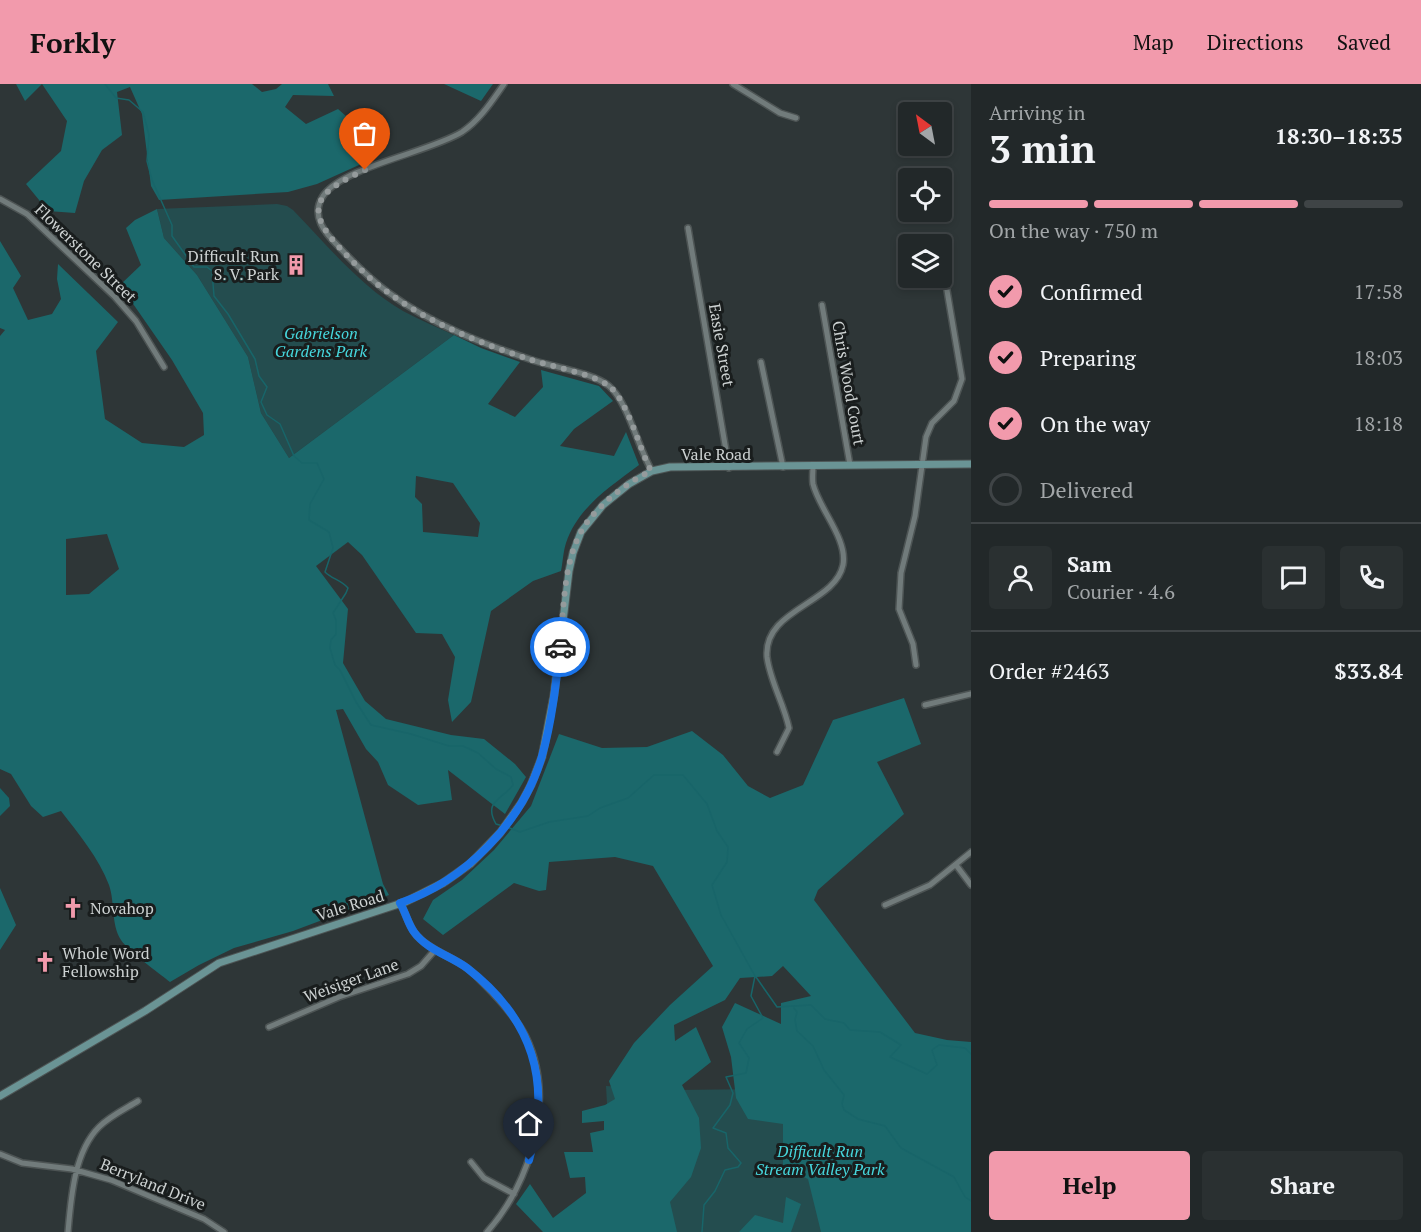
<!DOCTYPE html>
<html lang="en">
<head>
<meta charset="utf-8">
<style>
  :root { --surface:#222829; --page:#2a3031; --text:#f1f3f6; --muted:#a2a6a8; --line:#3f4446; --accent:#f29aac }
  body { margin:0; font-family:"PT Serif",serif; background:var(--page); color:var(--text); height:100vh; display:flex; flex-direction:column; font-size:22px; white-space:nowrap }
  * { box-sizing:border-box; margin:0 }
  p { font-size:20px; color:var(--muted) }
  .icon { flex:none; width:33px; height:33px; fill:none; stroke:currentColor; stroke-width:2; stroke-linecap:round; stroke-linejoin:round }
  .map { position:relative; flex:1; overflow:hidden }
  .side { display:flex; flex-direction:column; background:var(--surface); width:450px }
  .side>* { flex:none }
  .needle { width:39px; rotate:328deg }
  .fabs { position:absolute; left:898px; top:18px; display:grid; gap:12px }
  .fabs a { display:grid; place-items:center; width:54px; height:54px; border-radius:6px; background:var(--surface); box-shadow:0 3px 9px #0003,0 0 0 2px var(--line); font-size:30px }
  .pin { position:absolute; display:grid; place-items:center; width:51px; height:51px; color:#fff; margin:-62px -26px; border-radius:50% 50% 50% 0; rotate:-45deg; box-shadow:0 0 6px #0007 }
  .pin .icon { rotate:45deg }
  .courier { position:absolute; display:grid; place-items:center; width:60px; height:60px; margin:-30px; border:4px solid #1a73e8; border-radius:50%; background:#fff; color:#222; box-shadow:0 2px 8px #0007 }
  .overview em { font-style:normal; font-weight:800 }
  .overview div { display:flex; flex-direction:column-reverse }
  .overview { display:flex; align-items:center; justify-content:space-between; height:102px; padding:0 18px }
  h1 { font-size:39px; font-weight:800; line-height:45px }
  .bar { display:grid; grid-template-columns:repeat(4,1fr); gap:9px 6px; align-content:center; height:72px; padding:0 18px }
  .bar i { height:8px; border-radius:4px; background:var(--line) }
  .bar .active { background:var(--accent) }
  .bar p { grid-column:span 4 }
  .line { display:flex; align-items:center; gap:15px; padding:0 18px; border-top:2px solid var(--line) }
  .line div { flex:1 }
  .round { display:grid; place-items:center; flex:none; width:63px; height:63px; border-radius:6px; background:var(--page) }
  ol { padding:0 18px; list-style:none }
  li { display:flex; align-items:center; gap:18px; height:66px }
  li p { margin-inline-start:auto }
  li .icon { padding:6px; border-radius:50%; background:var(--accent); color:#111; stroke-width:4 }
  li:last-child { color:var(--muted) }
  li i { width:33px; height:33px; border:3px solid var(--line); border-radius:50% }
  .cta { display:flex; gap:12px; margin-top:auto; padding:12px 18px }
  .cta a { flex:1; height:69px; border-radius:6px; background:var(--accent); color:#111; font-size:24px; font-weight:800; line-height:69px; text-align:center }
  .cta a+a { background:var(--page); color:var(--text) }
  header { display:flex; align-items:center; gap:36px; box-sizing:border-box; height:84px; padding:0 30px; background:var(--accent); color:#111 }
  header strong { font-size:28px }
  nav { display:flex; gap:33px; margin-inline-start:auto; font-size:21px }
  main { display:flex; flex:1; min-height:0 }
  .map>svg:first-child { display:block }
</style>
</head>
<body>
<header>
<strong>Forkly</strong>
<nav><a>Map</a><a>Directions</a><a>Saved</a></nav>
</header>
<main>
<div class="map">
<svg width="971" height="1148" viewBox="0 0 971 1148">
  <rect width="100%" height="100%" fill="#2e3637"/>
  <!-- green -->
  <path fill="#244d4f" d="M277 120 287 122 293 126C327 161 361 203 403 227 420 236 437 243 454 251L289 374 261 329 248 273 197 191 164 154 157 125Z
    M606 1002 675 1006 872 1004 917 1148H579L608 1038Z"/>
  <!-- forest -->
  <path fill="#1b686b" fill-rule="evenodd" d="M16 0H252L262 8 276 5 282 0H328L334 12 293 11 285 23 306 40 338 25 355 40 350 52 370 76 317 100 288 108 159 116 151 102 142 30 130 3 117 8 122 51 102 66 84 97 75 129 48 127 26 100 61 67 67 37 42 0 25 17Z
    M444 0H493L481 17Z
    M157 125 164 154 197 191 248 273 261 329 289 374 454 251 481 264 520 278 488 320 515 333 543 303 541 286 599 302 613 317 574 345 560 362 614 372 626 348 639 381C610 403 578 423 566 459 563 468 563 478 561 487L533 497 491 527 471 618 452 638 448 616 455 573 442 550 416 549 362 471 348 458 316 482 348 525 343 579 365 617 386 635 451 651 484 655 515 680 526 693 505 730 448 686 452 716 418 721 388 701 378 678 366 665 343 625 336 626 383 800 389 811 293 847 234 864 199 881 170 898C159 889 128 867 121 856 111 841 115 818 109 801 99 774 78 749 61 727L43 733 31 722 11 690 0 685V252L5 246 0 244V157L21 192 13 204 28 236 52 230 61 215 57 195 58 180 118 238 96 267 105 335 142 359 184 363 204 351 203 329 172 276 120 201 141 181 126 144 135 136ZM416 392 453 399 480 439 478 453 423 448 422 420 415 413ZM107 450 119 485 89 510 66 511V455Z
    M904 614 921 660 877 678 904 730 818 806 814 816 915 949 947 956 971 958V1148H821L808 1095 783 1083V1040L748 1035 736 1014 731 973 722 943 735 919 781 940V919L811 912 783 882 772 892 740 894 725 916 674 941 675 957 696 943 711 978 682 1001 699 1034 701 1064 691 1093 670 1118 677 1148H543L516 1120 530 1100 553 1134 586 1109 585 1093 570 1094 564 1068H593L590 1049 604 1046V1037L582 1039V1027L605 1021 615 1015 609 997 634 959 670 921 713 882 653 782 615 773 549 778 546 806 539 807 514 799 443 851 423 835 433 816 462 796 494 766 531 722 559 650 602 664 647 663 692 647 723 671 748 702 770 714 803 701 833 636Z
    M0 804 16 841 0 866Z
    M786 1113 801 1120 791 1148H739L755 1131 783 1139Z"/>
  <!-- water -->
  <path fill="#186569" d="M0 704 9 714 10 722 0 732Z"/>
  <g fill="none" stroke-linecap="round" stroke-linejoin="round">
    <!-- stream -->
    <path stroke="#186569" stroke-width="1.5" d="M105 0 116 14 129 16 143 28 149 51 147 77 152 96 172 141V152L194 183H207L212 187 214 212 228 230 255 275 259 292 267 303 261 318 267 331 280 340 294 372 302 379H317L324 395 310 420 309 436 329 448 333 464 325 488C332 495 341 496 348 504L346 509 333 529 336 536V550L331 556 330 564 335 581 340 586 356 618 371 641 411 650 449 662H463L478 669 496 685 511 693 513 701C502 716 483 717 496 740L503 742
      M507 743 520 748 549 738 588 732 600 724 628 714 654 691H683L707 720 717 747 728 763 727 778 712 801 721 831 755 892 751 912 763 934 747 945 739 959 749 974 746 989 726 993 733 1009 730 1021 713 1044 726 1049 728 1064 741 1079 738 1083 725 1086 715 1107 704 1121 702 1148
      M756 893 777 923 811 921 825 935 844 939 850 946 880 948 901 961 890 973 927 990 937 981 932 966 939 961 965 964 971 970
      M794 924 797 928 795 936 797 947 813 962 824 986 844 1011 842 1020 844 1026 858 1035 885 1042 901 1064 954 1093 965 1113 971 1117"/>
    <!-- minor casing -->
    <g stroke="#4d5454" stroke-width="8">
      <path id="minor" d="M504 0C492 17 480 36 462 48 430 68 342 83 323 112 310 132 325 149 339 163 354 179 371 196 389 209 431 240 483 260 532 276 553 283 593 289 609 302 628 318 638 364 652 387
        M733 0 780 29 796 34
        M0 115 27 130 115 213 136 237 164 283
        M688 144 729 384
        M822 221 850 381
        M761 278 783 383
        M916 581 913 560 899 525 901 489 915 432 926 353 932 339 954 317 962 295 942 177
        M925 621 971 610
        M777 668 789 644C784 620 770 597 767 573 763 525 835 520 843 481 848 455 819 425 813 400 812 394 813 388 813 382
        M956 781 971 801
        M400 819C406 830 409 843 417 852 431 867 451 872 467 884 473 888 478 894 483 899 499 915 516 933 526 953 556 1015 531 1099 487 1148
        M885 821 930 801 971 768
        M269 943 339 913 408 890 421 882 435 866
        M0 1070 22 1079 72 1085 111 1096 204 1135 224 1148
        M471 1078 484 1094 514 1110
        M68 1148C71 1114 74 1068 99 1043 110 1032 125 1025 138 1017"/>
    </g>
    <!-- secondary casing -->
    <g stroke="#4d5454" stroke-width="9">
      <path id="secondary" d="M0 1012 145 927 219 879 405 818 443 799 470 780 500 749 522 718 531 701 542 673 554 611 569 487 573 469 581 448 603 421 629 400 652 387 670 383 971 380"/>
    </g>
    <!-- minor -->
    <use href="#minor" stroke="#717b7b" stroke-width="5"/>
    <!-- secondary -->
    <use href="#secondary" stroke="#6a9495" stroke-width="7"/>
  </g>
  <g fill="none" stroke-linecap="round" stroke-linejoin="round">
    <!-- done -->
    <path stroke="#959b9c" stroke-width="6" stroke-dasharray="0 10.8" d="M365 86C323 106 299 120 339 163 354 179 370 196 389 209 429 239 480 259 528 275 549 282 594 290 609 302 628 317 639 364 651 387 636 394 622 404 609 415 599 424 589 434 582 446 563 479 564 526 560 563"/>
    <!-- route -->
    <path stroke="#1a73e8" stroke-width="8" d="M529 1076C552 998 533 935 467 884 451 872 427 866 414 848 408 840 406 829 400 819 465 797 523 738 542 672 552 637 556 600 560 563"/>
  </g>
  <!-- icons -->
  <defs>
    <g id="building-bare" transform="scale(1.62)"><path d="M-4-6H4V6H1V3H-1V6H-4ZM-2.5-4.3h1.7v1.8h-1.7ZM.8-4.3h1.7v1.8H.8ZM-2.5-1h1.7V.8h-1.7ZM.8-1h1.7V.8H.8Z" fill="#f29aac" stroke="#191d1d" stroke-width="2.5" paint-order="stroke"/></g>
    <g id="church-bare" transform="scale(1.62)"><path d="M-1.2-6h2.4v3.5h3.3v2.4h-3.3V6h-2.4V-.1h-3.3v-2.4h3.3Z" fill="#f29aac" stroke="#191d1d" stroke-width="2.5" paint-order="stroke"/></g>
  </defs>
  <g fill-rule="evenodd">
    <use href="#building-bare" x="296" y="181"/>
    <use href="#church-bare" x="73" y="824"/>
    <use href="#church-bare" x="45" y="878"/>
  </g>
  <g text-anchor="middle" stroke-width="6" stroke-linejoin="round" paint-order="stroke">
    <!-- street labels -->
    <g font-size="16" fill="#cdd2d2" stroke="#191d1d">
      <text transform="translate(86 169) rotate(44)" y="6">Flowerstone Street</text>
      <text transform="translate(722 261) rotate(80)" y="6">Easie Street</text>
      <text transform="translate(849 299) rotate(80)" y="6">Chris Wood Court</text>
      <text x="716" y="376">Vale Road</text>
      <text transform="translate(350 821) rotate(-17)" y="6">Vale Road</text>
      <text transform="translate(351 896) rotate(-20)" y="6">Weisiger Lane</text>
      <text transform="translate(153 1100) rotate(22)" y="6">Berryland Drive</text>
    </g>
    <!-- poi labels -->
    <g font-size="16" fill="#cdd2d2" stroke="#191d1d" text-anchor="start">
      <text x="279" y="178" text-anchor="end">Difficult Run<tspan x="279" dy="18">S. V. Park</tspan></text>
      <text x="90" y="830">Novahop</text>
      <text x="62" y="875">Whole Word<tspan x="62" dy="18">Fellowship</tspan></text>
    </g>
    <!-- park labels -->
    <g font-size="16" font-style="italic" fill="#46d6dc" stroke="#191d1d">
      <text x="321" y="255">Gabrielson<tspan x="321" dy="18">Gardens Park</tspan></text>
      <text x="820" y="1073">Difficult Run<tspan x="820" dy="18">Stream Valley Park</tspan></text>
    </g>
  </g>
</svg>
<div class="fabs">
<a><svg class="needle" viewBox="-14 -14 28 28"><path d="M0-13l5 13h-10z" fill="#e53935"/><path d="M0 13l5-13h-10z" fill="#a2a6a8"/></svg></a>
<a><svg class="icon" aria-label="locate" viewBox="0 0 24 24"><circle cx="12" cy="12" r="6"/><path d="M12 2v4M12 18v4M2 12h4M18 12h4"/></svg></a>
<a><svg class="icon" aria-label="layers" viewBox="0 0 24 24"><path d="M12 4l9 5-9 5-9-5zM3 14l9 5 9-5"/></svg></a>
</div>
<div class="pin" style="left:365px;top:86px;background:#ea580c"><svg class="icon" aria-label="bag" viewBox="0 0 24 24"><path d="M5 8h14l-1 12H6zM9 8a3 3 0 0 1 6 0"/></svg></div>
<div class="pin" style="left:529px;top:1076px;background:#1f2937"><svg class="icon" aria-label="home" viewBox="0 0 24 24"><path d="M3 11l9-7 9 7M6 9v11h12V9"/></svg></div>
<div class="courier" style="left:560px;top:563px"><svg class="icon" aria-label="car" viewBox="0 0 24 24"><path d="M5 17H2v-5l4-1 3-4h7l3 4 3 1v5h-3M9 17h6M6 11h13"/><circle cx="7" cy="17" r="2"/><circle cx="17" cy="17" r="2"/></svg></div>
</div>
<section class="side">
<div class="overview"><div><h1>3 min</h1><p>Arriving in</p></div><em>18:30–18:35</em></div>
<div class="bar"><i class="active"></i><i class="active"></i><i class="active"></i><i></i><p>On the way · 750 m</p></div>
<ol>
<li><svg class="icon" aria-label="check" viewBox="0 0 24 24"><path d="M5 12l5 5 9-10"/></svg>Confirmed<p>17:58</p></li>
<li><svg class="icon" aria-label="check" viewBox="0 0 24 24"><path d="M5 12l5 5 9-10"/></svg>Preparing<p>18:03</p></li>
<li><svg class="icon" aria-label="check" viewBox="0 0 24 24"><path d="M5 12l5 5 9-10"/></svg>On the way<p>18:18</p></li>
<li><i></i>Delivered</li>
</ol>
<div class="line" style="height:108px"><a class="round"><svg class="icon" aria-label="person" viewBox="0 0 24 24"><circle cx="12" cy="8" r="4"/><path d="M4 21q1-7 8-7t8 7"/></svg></a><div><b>Sam</b><p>Courier · 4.6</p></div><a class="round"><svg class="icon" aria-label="chat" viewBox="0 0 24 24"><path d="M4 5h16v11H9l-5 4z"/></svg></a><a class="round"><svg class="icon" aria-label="phone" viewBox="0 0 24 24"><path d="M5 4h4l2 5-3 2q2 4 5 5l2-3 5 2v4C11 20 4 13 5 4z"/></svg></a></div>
<div class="line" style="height:78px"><div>Order #2463</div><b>$33.84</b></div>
<div class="cta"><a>Help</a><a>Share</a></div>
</section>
</main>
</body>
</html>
